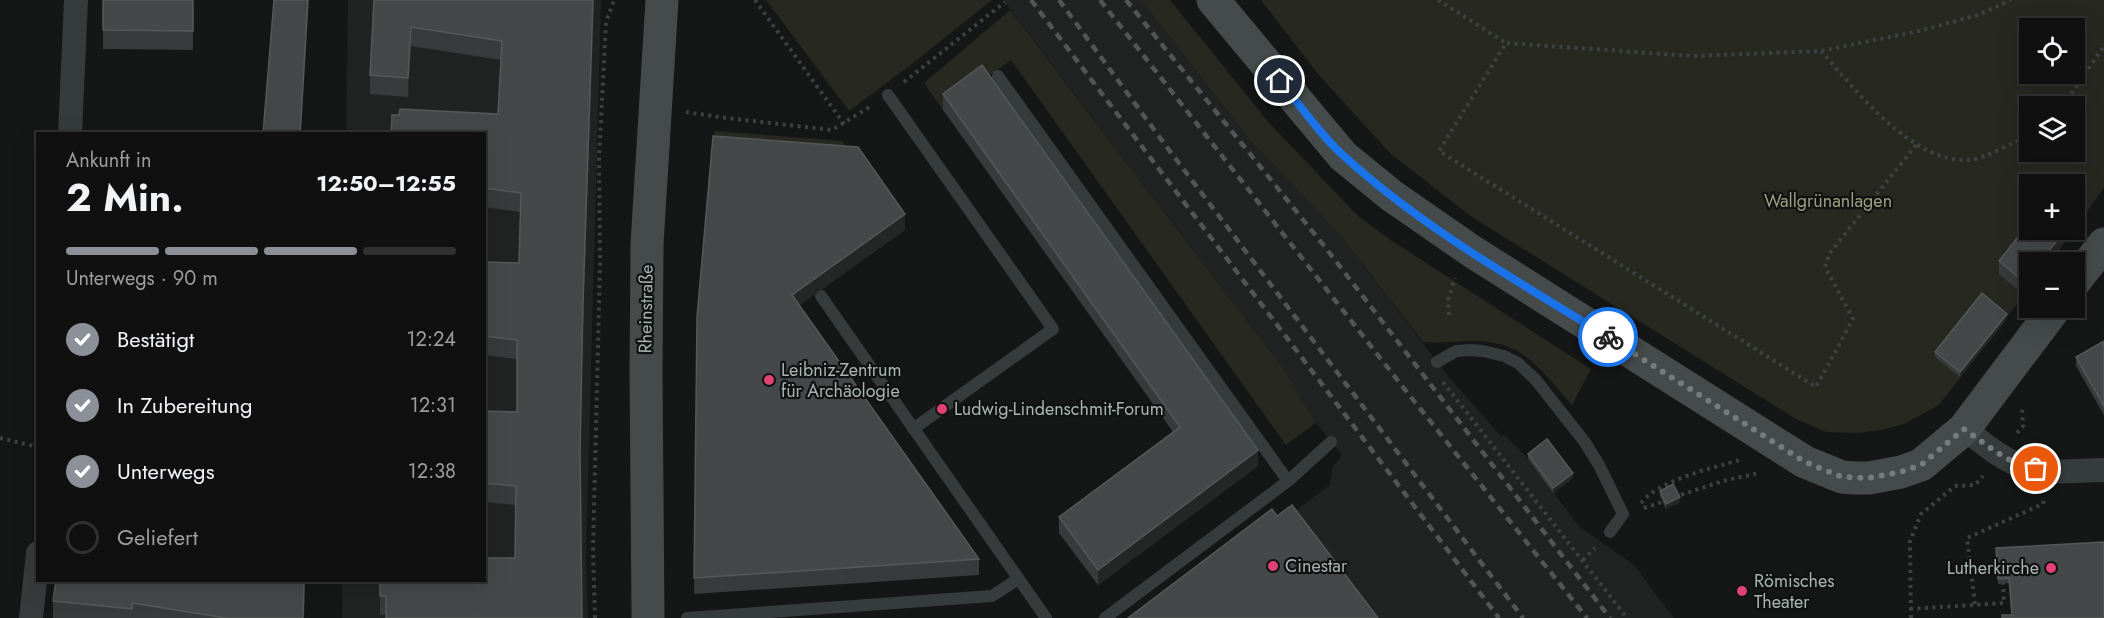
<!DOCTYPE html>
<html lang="de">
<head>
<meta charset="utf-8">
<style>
  :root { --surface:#101010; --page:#1e1e1e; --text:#f1f3f6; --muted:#9c9d9f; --line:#303030; --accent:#8c9099 }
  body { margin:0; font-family:Jost,sans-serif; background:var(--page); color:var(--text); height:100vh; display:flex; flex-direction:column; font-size:22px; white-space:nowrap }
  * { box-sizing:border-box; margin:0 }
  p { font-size:20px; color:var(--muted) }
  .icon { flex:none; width:33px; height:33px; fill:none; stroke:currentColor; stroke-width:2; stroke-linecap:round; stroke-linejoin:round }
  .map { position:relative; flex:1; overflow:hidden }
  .panel { position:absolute; left:36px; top:132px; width:450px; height:450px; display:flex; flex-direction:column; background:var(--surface); border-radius:0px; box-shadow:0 6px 24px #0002,0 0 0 2px var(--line) }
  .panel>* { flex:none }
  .buttons { position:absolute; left:2019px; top:18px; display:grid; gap:12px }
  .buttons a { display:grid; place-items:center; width:66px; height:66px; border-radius:0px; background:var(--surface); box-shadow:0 6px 24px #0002,0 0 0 2px var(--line); font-size:30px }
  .pin { position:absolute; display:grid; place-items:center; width:51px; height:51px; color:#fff; margin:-26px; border:3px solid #fff; border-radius:50%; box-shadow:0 2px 6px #0007 }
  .courier { position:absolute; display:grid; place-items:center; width:60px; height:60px; margin:-30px; border:4px solid #1a73e8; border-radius:50%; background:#fff; color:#222; box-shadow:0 2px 8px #0007 }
  .summary em { font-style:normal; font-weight:700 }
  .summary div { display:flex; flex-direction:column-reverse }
  .summary { display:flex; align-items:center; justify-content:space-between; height:102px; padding:0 30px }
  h1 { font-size:39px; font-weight:700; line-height:45px }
  .bar { display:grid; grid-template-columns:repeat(4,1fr); gap:9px 6px; align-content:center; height:72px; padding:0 30px }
  .bar i { height:8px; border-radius:4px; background:var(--line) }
  .bar .active { background:var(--accent) }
  .bar p { grid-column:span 4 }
  ol { padding:0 30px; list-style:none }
  li { display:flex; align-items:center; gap:18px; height:66px }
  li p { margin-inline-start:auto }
  li .icon { padding:6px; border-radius:50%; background:var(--accent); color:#fff; stroke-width:4 }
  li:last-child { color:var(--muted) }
  li i { width:33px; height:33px; border:3px solid var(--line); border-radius:50% }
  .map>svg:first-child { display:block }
</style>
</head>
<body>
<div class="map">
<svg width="2104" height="618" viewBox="0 0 2104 618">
  <rect width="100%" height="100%" fill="#151616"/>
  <!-- built -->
  <path fill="#212323" d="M348 0H601L586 555 588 618H342V581L484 580V134L346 133Z
    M1003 0H1141L1249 139 1340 235 1448 376 1501 436 1504 434 1528 459 1579 526 1634 565 1674 618H1151L1330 485 1332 468 1342 455 1316 423 1283 368Z"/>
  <!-- green -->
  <path fill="#272921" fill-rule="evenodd" d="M766 0H992L912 64 849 111Z
    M1141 0H1170L1269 123 1358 216 1392 241 1591 369 1572 405C1539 369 1525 340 1470 341 1454 342 1439 343 1423 342L1340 235 1249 139Z
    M1261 0H2104V188L2074 229V184H2030V230H2074L2050 262H2030L2029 288 1939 405 1904 424 1881 430 1858 433 1826 432 1796 419 1472 217 1391 154 1318 74ZM2030 28H2074V74H2030ZM2030 106H2074V152H2030Z
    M1010 10 1283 368 1316 423 1286 445 1011 60 943 110 924 83Z
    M715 131 842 141 858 163 713 151Z"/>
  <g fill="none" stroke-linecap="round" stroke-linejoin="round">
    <!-- path -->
    <path stroke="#3c4241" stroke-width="4" stroke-dasharray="3 4.5" stroke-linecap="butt" d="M755 0 844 124
      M1438 0 1506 43
      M1821 51C1856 90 1912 164 1970 160 1984 159 2016 141 2030 135
      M904 82 1005 2
      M2063 106 2104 46
      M686 112 726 118 832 130 871 106
      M1916 145 1829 254 1825 267 1853 319 1816 387 1439 151 1506 43 1692 56 1821 51 1919 31 1978 15 2011 0
      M1449 315 1448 300 1455 278
      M1443 382 1627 618
      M2017 433 2023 426 2022 406
      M0 438 38 447
      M1674 497 1723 481 1759 473
      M1641 503C1659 480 1712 468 1740 460
      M1644 508 1668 500
      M1583 560 1595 548
      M1975 604 1967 538 2043 504 2044 499
      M1910 609 2004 603 2003 583
      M595 618 593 549 600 264 599 159 606 22 614 0
      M1911 618 1910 541 1921 514 1955 486 1975 485 1983 476"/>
    <!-- lane -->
    <path stroke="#363b3b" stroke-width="12" d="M998 76 1288 481
      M888 95 1053 329 913 429
      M821 296 1046 618
      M1437 362 1456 351 1470 350 1483 351 1504 356 1518 363 1535 379 1584 441 1599 465 1623 514 1610 532
      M687 618 992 596 1018 579
      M1105 618 1288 481 1331 442"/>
    <!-- street -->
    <path stroke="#363b3b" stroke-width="24" d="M70 134 76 0
      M1964 429C1982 442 2002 460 2024 467 2050 475 2078 470 2104 470
      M31 618 38 553"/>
    <!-- secondary -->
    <path stroke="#454b4a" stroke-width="33" d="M1213 0 1343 156 1392 196 1473 252 1805 462 1842 477 1855 478H1869L1901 472 1921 465 1964 429 2055 308
      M2074 282 2104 244
      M648 618 646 372 647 244 662 0"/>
    <!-- rail -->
    <path stroke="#505655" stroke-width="4.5" stroke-dasharray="8 6" stroke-linecap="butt" d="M1031 0 1499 618
      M1059 0 1169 150 1523 618
      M1100 0 1399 382 1587 618
      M1126 0 1325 247 1610 618"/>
  </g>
  <!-- wall -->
  <path fill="#383b3b" d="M103 0H193V50L103 49Z
    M374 0H594L583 322 580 465 581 594 380 615V580L515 558V505L484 502V411L517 412V359L484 355V262L519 263 520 212 484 207V134L399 115 498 114 501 60 411 46 408 97 370 94V75Z
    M943 94 1258 466 1098 585 1059 533V517L1173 432 943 110Z
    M905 230 799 305 979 559V575L694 594 697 317Z
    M2056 255 2030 262V288L2024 295 1999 274V261Z
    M2007 319 1960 377 1935 357V352Z
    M2104 341V415L2076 366V357Z
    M1528 454 1573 478 1553 493 1528 459Z
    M1660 491 1680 502 1666 509 1660 496Z
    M2104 542 2012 615 2009 583 1998 584 1996 548Z
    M56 580H305L304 618H53V601Z"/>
  <!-- shaded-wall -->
  <path fill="#252727" d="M308 0H309L301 134H300Z
    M593 0H594L583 322V303Z
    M411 27V46L408 97V78Z
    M905 214V230L792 311V295Z
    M2056 242V255L2050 262H2040Z
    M2030 275V288L2024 295V282Z
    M2007 314V319L1960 377V372Z
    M1258 450V466L1098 585V570Z
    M1573 473V478L1553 493V488Z
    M1680 497V502L1666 509V504Z
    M304 580H305L304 618H303Z"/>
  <!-- building -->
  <path fill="#444848" stroke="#545958" stroke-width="1.5" d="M103 0H193V31L103 30Z
    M274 0H308L300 134H263Z
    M374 0H593L583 303 580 450 582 618H386V596H380V580H484V558H515L516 486 484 483V411L517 412V340L484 336V262L519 263 521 193 484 188V134H391L392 115H399L400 109 498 114 502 41 411 27 408 78 370 75Z
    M982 65 1258 450 1098 570 1059 517 1180 427 943 94Z
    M713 136 858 147 905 214 792 295 979 559 694 578 697 317Z
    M2030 222V230H2040L2056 242 2040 262H2030V275L2024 282 1999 261Z
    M1982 293 2007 314 1960 372 1935 352Z
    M2104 341V406L2076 357Z
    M1547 439 1573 473 1553 488 1528 454Z
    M1673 484 1680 497 1666 504 1660 491Z
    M1292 505 1378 618H1128L1272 509 1277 516Z
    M2104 542V618H2002V615H2012L2009 578 1998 579 1996 548Z
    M56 580H304L303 618H226L132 603V609L53 601Z"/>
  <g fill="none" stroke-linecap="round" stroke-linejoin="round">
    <!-- done -->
    <path stroke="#757d7b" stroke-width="6" stroke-dasharray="0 10.8" d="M1608 337 1805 462 1842 477 1869 478 1901 472 1921 465 1964 429C1987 445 2008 464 2036 469"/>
    <!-- route -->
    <path stroke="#1a73e8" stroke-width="8" d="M1280 81C1301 106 1321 136 1345 157 1423 228 1519 282 1608 337"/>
  </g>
  <!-- markers -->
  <g fill="#e04373" stroke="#101111" stroke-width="2">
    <circle cx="769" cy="380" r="6"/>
    <circle cx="942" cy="409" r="6"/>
    <circle cx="1273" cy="566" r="6"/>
    <circle cx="2051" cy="568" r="6"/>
    <circle cx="1742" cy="591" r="6"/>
  </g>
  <g text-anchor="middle" stroke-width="4.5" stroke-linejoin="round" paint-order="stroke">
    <!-- park labels -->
    <g font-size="18" fill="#9c9f81" stroke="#101111">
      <text x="1828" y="207">Wallgrünanlagen</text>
    </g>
    <!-- street labels -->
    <g font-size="18" fill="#a8b5b2" stroke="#101111">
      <text transform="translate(646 309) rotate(-89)" y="6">Rheinstraße</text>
    </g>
    <!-- poi labels -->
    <g font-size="18" fill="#a8b5b2" stroke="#101111" text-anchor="start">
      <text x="781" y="376">Leibniz-Zentrum<tspan x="781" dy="21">für Archäologie</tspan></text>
      <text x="954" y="415">Ludwig-Lindenschmit-Forum</text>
      <text x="1285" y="572">Cinestar</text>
      <text x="2039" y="574" text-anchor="end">Lutherkirche</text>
      <text x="1754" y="587">Römisches<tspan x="1754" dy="21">Theater</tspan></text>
    </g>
  </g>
</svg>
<div class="buttons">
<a><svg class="icon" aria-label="locate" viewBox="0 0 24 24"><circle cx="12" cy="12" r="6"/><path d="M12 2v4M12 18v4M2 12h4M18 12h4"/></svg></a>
<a><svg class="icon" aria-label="layers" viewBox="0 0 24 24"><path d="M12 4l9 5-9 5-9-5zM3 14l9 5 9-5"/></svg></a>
<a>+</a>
<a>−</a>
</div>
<div class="pin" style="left:2036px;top:469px;background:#ea580c"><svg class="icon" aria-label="bag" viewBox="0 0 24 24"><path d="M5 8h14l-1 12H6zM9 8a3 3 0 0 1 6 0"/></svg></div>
<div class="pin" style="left:1280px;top:81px;background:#1f2937"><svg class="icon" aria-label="home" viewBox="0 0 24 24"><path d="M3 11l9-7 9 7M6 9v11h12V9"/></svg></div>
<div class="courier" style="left:1608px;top:337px"><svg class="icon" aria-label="bike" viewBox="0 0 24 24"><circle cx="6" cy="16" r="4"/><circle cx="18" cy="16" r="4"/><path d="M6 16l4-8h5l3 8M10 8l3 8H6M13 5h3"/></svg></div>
<section class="panel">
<div class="summary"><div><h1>2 Min.</h1><p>Ankunft in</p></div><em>12:50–12:55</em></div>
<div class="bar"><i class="active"></i><i class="active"></i><i class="active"></i><i></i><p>Unterwegs · 90 m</p></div>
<ol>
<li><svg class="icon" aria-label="check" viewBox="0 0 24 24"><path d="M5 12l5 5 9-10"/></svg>Bestätigt<p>12:24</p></li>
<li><svg class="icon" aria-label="check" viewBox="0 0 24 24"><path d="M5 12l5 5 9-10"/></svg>In Zubereitung<p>12:31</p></li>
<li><svg class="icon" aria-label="check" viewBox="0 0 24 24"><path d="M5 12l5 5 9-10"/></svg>Unterwegs<p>12:38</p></li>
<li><i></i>Geliefert</li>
</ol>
</section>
</div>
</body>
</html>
